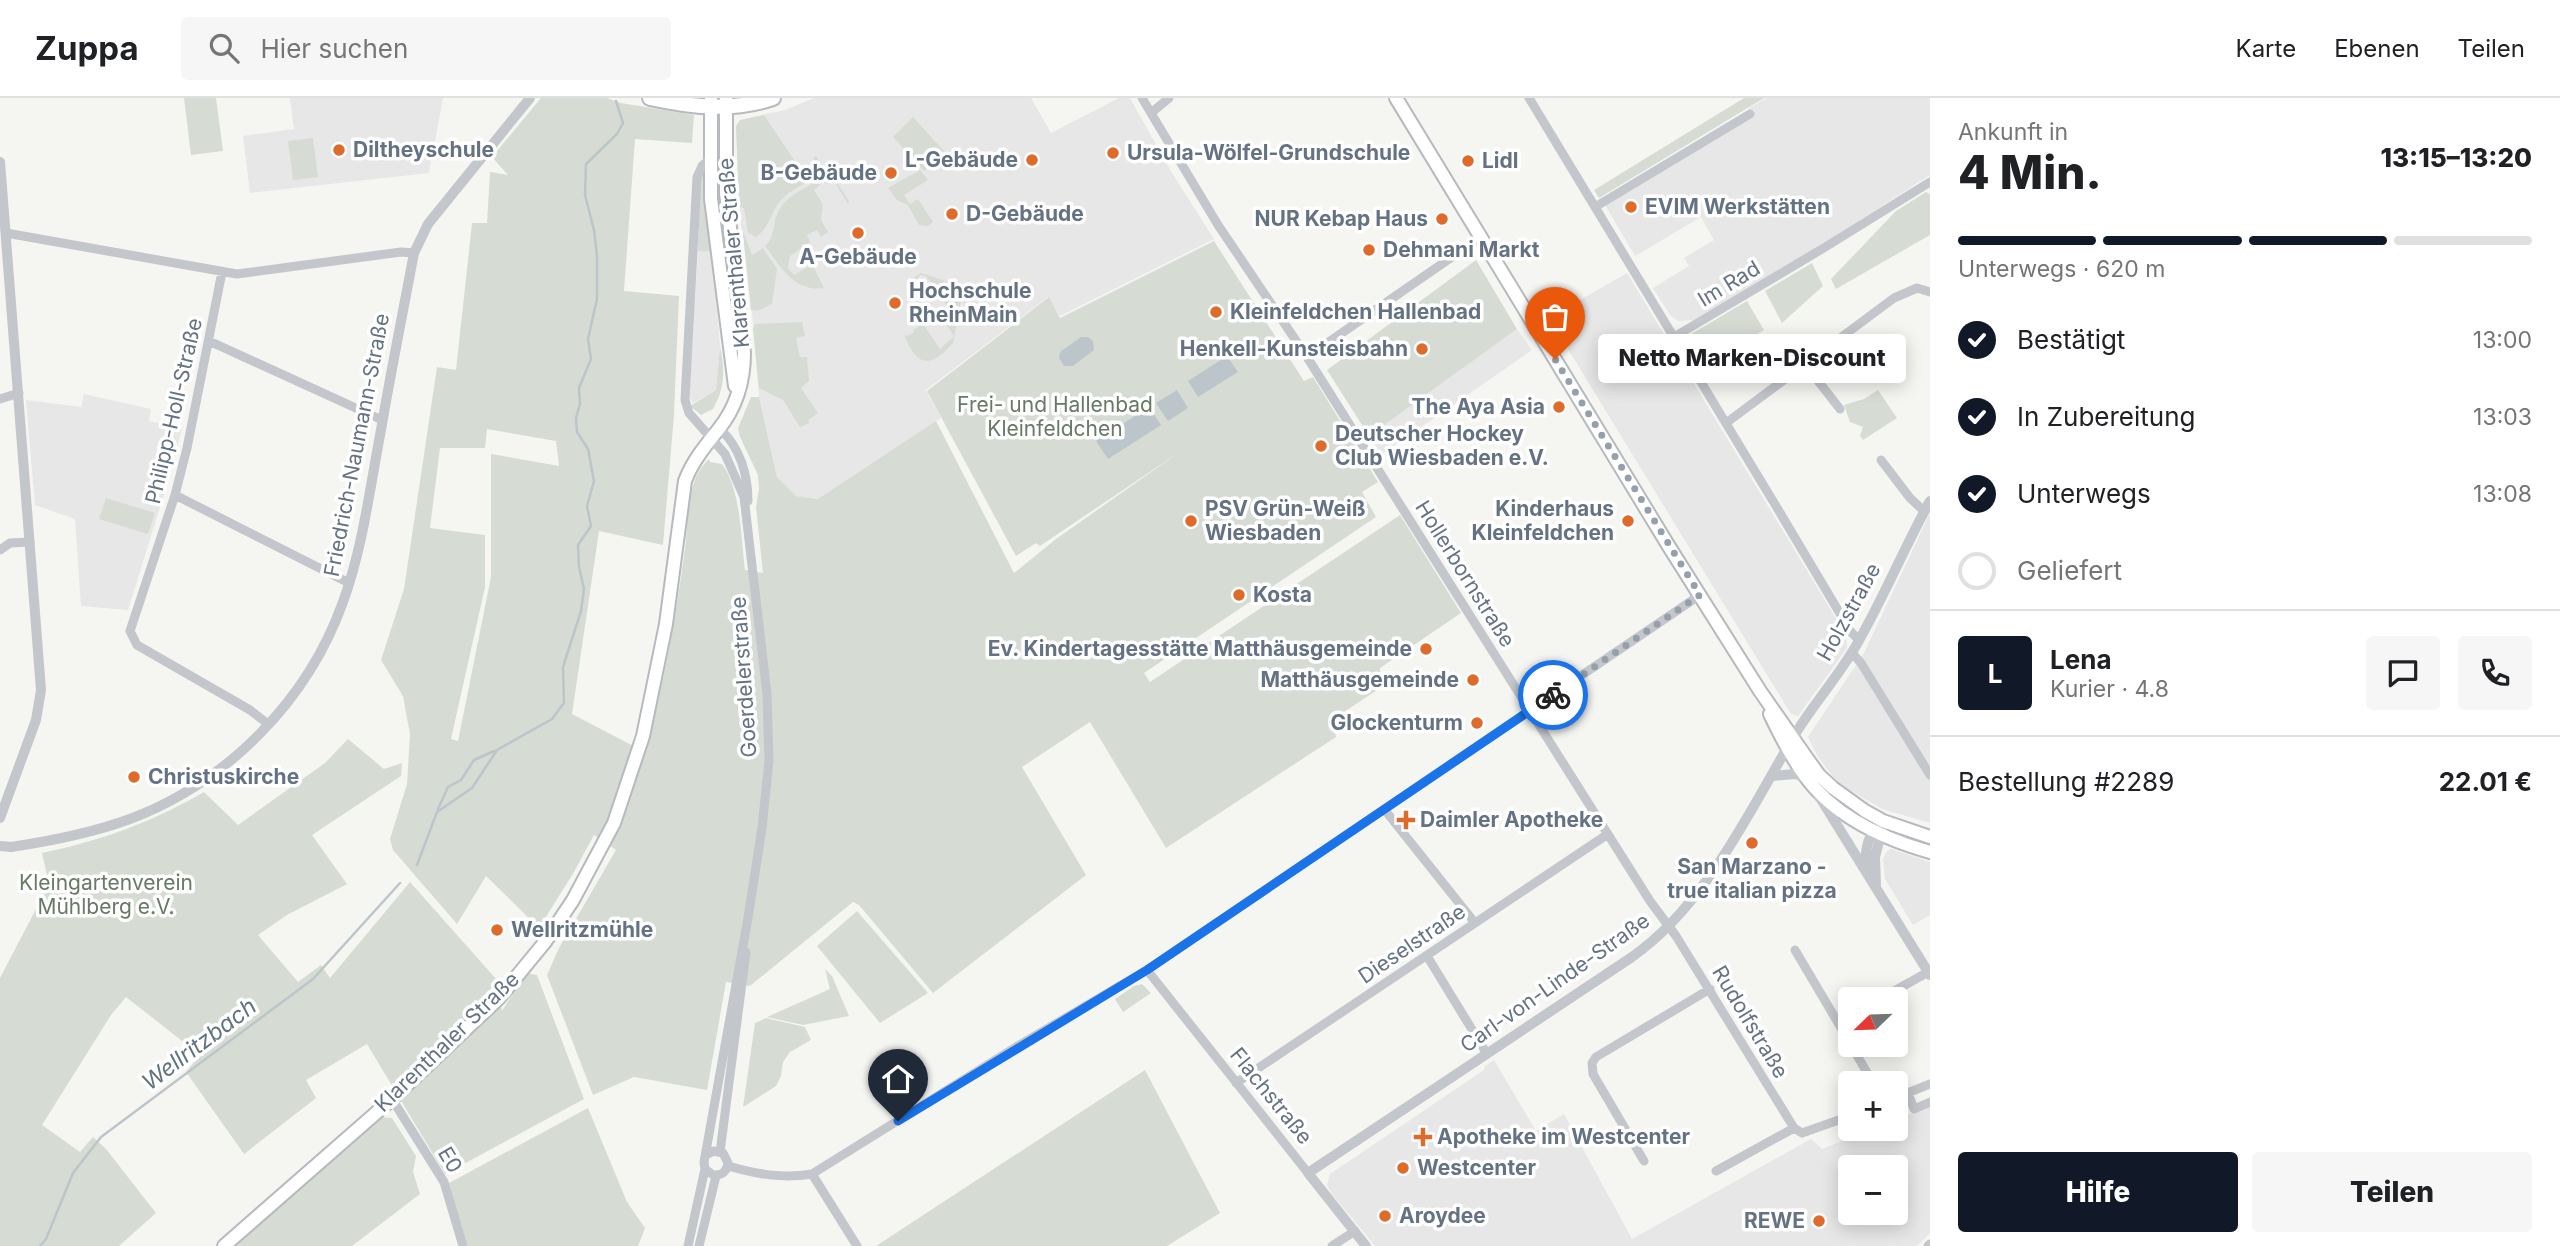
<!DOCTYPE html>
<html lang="de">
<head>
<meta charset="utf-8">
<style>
  :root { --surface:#fff; --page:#f6f6f6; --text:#202124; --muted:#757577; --line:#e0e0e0; --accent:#111827 }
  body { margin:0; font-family:Inter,sans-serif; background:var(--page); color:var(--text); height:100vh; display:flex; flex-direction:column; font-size:26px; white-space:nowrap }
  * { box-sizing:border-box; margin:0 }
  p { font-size:23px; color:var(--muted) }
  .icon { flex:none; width:38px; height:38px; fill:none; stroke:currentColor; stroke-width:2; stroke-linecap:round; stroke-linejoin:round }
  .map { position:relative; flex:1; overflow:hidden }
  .side { display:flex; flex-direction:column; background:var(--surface); width:630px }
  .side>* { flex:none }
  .needle { width:46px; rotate:247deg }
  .fabs { position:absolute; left:1838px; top:889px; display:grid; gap:14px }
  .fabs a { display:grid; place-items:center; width:70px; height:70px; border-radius:7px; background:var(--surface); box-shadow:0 4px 18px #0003; font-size:35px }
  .pin { position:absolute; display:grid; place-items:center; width:60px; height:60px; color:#fff; margin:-72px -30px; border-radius:50% 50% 50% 0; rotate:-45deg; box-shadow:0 0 7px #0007 }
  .pin .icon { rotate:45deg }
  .courier { position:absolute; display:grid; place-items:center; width:70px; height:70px; margin:-35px; border:5px solid #1a73e8; border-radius:50%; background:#fff; color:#222; box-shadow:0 2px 9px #0007 }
  .bubble { position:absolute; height:49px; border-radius:7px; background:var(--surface); box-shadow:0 4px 18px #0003; font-size:23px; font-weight:800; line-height:49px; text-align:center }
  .summary em { font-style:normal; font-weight:800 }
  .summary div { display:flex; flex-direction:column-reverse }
  .summary { display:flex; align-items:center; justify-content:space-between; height:119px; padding:0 28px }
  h1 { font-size:46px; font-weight:800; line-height:52px }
  .bar { display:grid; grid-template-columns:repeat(4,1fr); gap:10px 7px; align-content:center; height:84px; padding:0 28px }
  .bar i { height:9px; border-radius:5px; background:var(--line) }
  .bar .active { background:var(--accent) }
  .bar p { grid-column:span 4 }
  .line { display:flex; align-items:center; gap:18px; padding:0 28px; border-top:2px solid var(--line) }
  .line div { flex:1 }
  .round { display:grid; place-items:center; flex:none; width:74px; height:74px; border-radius:7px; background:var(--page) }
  ol { padding:0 28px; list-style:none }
  li { display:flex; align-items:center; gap:21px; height:77px }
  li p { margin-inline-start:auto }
  li .icon { padding:7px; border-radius:50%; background:var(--accent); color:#fff; stroke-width:4 }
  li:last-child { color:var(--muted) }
  li i { width:38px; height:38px; border:4px solid var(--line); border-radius:50% }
  .button { display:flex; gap:14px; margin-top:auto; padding:14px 28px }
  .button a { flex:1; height:80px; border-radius:7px; background:var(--accent); color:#fff; font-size:28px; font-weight:800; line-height:80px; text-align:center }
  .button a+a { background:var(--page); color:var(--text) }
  header { display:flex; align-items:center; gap:42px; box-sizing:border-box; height:98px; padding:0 35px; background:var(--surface); border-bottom:2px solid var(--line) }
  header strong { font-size:33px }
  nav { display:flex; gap:38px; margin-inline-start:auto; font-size:24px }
  .search { width:490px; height:63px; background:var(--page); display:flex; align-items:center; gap:18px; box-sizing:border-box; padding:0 24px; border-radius:7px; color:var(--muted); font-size:26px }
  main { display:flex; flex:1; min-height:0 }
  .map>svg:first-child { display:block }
</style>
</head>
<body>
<header>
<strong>Zuppa</strong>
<div class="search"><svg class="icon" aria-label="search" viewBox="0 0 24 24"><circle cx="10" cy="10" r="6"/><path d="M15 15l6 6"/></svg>Hier suchen</div>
<nav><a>Karte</a><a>Ebenen</a><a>Teilen</a></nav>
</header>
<main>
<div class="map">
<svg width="1930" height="1148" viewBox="0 0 1930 1148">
  <rect width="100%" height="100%" fill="#f5f6f2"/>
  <!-- built -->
  <path fill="#e6e7e6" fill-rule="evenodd" d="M290 0H443L429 75 250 95 243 38 294 31Z
    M814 0H1031L1051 35 1119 0H1130L1172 75 1214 141 1060 218 1048 199 926 292 941 320 819 401 796 398 777 379 759 299 752 214 740 117 736 28 740 22 785 12Z
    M1766 0H1930V77L1832 140 1695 222 1678 223 1670 217 1653 190 1689 168 1684 160 1714 142 1701 119 1635 158 1605 107 1751 18 1748 11Z
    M698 153H712L720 248 716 292 693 305 690 301V287Z
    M1627 175 1846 537 1847 550 1798 618 1791 616 1549 220Z
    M1517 231 1532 252 1381 357 1369 338Z
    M84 296 151 311 149 323 182 331 166 390 128 512 81 508 75 421 35 407 26 302 81 309Z
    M1930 415V725L1882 711 1839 686 1818 659 1808 639 1864 555Z
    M1892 751 1930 764V817L1913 827 1885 781 1883 761 1887 753Z
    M1494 962 1536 1033 1564 1016 1632 1141 1811 1041 1822 1051 1873 1031H1895V1022L1930 1008V1135L1917 1148H1375L1332 1096 1327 1087 1330 1076 1484 972 1485 968ZM1850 1069H1895V1115H1850Z"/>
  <!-- green -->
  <path fill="#d6dcd3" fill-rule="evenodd" d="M184 0H216L223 53 191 57Z
    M541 0H607L621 5 694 17 692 45 635 41 624 193 679 198 674 317 663 447 599 433 572 616 645 654C663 589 675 523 684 458 688 435 686 410 693 388 695 379 702 367 709 361L710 364 722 366C741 391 741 441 745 472L763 475 756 409 759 391 758 377 740 339 738 330 751 299H759L777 379 796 398 818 401 936 323 1014 475 1056 441 1178 355 1040 448 1036 445 1016 458 927 293 1049 199 1060 220 1214 143 1304 283 1313 279 1378 384 1362 394 1376 419 1144 575 1150 584 1400 417 1461 515 1380 570V590L1332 622 1336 639 1166 750 1090 624 1022 669 1086 777 933 895 859 807 853 804 750 888 726 884 707 992 634 979 593 997 547 877 559 850 616 752 594 737 574 774 539 830 486 778 457 826 393 752 390 741 407 686 410 636 403 598 381 562 404 491 437 269 456 272 472 125H487L490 74 508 77 492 59ZM487 331 556 343 559 368 491 356V479L458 643 451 641 485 489V437L430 430 440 350H485Z
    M1744 0H1764L1599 100 1594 92Z
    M764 17 807 81 821 72 813 60 816 58 826 74C812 83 788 91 778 106 770 118 768 131 756 139L748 135 744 110 739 109 736 28 740 22Z
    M913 19 944 53 924 73 893 39Z
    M313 40 318 79 293 82 288 43Z
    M704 72 712 153H698L699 78Z
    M920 72 928 82 904 97 910 106 918 101 933 124 928 128 919 127 908 107 897 102 888 90Z
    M824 79 834 80 849 103 848 106 836 86 822 85 814 92 823 107 821 122 828 134 821 139 817 132 807 137 810 144 790 158 788 170 794 177 812 166 824 190C795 195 780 168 765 148 775 139 772 129 777 117 784 97 807 90 824 79Z
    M1926 94 1930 96V137L1836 191 1831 181 1896 113Z
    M741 116 743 133 752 157 763 150 777 171 772 206 757 213 751 212Z
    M1476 162 1517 231 1369 338 1327 272Z
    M1812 165 1823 188 1782 225 1765 193Z
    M921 175 949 184 961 202 953 245C929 272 917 268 904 237L907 238 914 234 913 232 923 226 940 251 954 238 944 223 953 217 926 178 921 177 913 183 920 193 917 195 912 187V181Z
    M1747 203 1764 232 1698 271 1681 242Z
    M802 224 805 238 796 240 800 259H807L809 283 801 290 818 315 808 322 809 325 800 329 783 302 759 290 753 231 755 226Z
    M720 248C725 271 725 291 713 311L701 317 690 308 716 292Z
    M1878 292 1897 320 1863 342 1860 338 1863 329 1850 324 1844 307 1864 301Z
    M106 400 155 415 148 436 99 421Z
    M348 641 384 671 402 665 401 678 312 737 347 786 287 817 258 837 298 884 321 867 330 880 410 784 497 882 502 913 526 875 537 877 584 1001 445 1076 367 946 306 982 316 1000 244 1056 186 974 200 957 126 899 111 917 42 1027 80 1054 93 1039 106 1051 156 1115 119 1148H0V880L49 786 42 755C103 742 150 725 204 694L238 727 325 665Z
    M857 813 928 895 880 925 817 848Z
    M825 871 832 878 849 918 803 927 767 919 830 891Z
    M1142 886 1151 895 1123 914 1115 901 1134 888Z
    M766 920 805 929 811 942 790 954 783 964 781 978 776 988 743 1009 755 925Z
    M1145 972 1220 1115 1167 1148H876Z
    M588 1010 627 1104 645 1130 638 1148H466L449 1085Z
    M379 1019 392 1020 416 1058 413 1074 420 1096 352 1148H231Z"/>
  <!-- water -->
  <path fill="#bcc5ca" d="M1081 239H1088L1093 243 1094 252 1073 268H1064L1059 260 1060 254Z
    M1227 258 1238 274 1198 299 1188 283Z
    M1177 292 1188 310 1168 323 1156 305Z
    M1149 309 1161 327 1108 361 1096 343Z"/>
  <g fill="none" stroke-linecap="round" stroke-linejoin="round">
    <!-- stream -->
    <path stroke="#bcc5ca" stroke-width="2.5" d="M438 711 448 689 461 682 474 662 494 653
      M417 767 437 714 472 690 497 652 552 621 564 605 563 569 581 513 584 491 579 469 578 447 591 428 587 408 594 383 588 351 577 334 576 320 580 306 579 290 591 261 588 241 597 201V158L594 132 585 97 586 66 617 36 623 25 616 3
      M40 1148 46 1141 73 1075 101 1039 313 881 400 785"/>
    <!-- secondary casing -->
    <g stroke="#b6b9be" stroke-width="16">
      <path id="secondary" d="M711 0V101L735 288
        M1396 0 1668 447 1760 593 1806 659 1819 677 1833 690 1865 713 1883 723 1930 739
        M1770 616C1780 637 1791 659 1805 678 1834 718 1884 741 1930 754
        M224 1148 392 1001 499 900 545 844 573 802 614 725 643 638 666 526 685 383C692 364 705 348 718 332 736 310 744 283 744 255L726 94V0"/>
    </g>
    <!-- primary casing -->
    <g stroke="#b6b9be" stroke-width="18">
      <path id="primary" d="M650 0C691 9 732 14 773 0"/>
    </g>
    <!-- minor -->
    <path stroke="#c3c6ca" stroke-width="9" d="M1142 0 1218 127 1307 259 1650 803 1676 838 1794 1030 1802 1035 1850 1018
      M1529 0 1776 408 1851 534 1859 542
      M1151 15 1169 0
      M1595 109 1750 16
      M6 135 237 176 401 154 414 155
      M222 174 187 350 175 397 130 533 137 547 250 612 268 626
      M1674 239 1827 148 1930 84
      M209 243 382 322
      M1307 259 1481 139
      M1804 265 1840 311
      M0 301 19 295
      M1726 325 1894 200 1917 190 1930 194
      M720 331C740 349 748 377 748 403
      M1881 362 1910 400 1924 413
      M175 397 349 485
      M0 452 10 445 30 444
      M1852 555 1861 565 1930 677
      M1384 711 1475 825
      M1795 852 1850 945
      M1427 858 1487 956
      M1147 872 1308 1075
      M1880 901 1930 873
      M1838 925 1850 918
      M1851 947 1873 985
      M1236 985 1608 736
      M1908 995 1914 1011 1930 1004
      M1895 1000 1930 986
      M392 1001 444 1084 463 1148
      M1895 1017 1896 1018
      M720 1054 746 854
      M706 1057 713 1053 723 1055 728 1065C727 1073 722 1078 713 1077L705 1071 704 1064 748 820 762 730 769 663 767 596 744 399 725 356 689 315 685 302 697 79 702 68 710 61
      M1644 1063 1593 976 1592 965 1596 959 1710 891
      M728 1068C756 1076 783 1081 812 1076L1016 949 1147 872 1700 497
      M1716 1073 1794 1030
      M812 1076 857 1148
      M688 1148 705 1071
      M699 1148 716 1078
      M1332 1148 1355 1133
      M1928 1148 1930 1146"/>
    <!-- tertiary -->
    <path stroke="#c3c6ca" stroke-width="10" d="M0 64 41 592 36 622 0 720
      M1772 678 1794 676 1805 678
      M1819 698 1930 877
      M0 748 11 749C51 743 92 735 130 721 228 684 308 602 343 504 363 449 370 389 381 332 391 273 403 214 414 155L428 126 530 0
      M1867 774C1864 758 1866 739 1878 727
      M1876 787 1875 759 1882 731
      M1366 1148 1308 1075 1632 859C1706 807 1749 714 1794 638 1813 606 1839 578 1857 546 1884 499 1904 450 1930 403"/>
    <!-- secondary -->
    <use href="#secondary" stroke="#fff" stroke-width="12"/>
    <!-- primary -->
    <use href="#primary" stroke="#fff" stroke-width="14"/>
  </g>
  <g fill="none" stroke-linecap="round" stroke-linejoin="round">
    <!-- done -->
    <path stroke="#97a0aa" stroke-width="7" stroke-dasharray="0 12.6" d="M1553 597 1700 497 1555 261"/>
    <!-- route -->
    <path stroke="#1a73e8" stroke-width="9" d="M898 1023 1147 872 1553 597"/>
  </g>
  <!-- markers -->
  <g fill="#de6b2a" stroke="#fff" stroke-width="2.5">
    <circle cx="339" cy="52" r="7"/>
    <circle cx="1113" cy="55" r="7"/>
    <circle cx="1032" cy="62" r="7"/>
    <circle cx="1468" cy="63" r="7"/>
    <circle cx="891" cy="75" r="7"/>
    <circle cx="1631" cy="109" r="7"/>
    <circle cx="952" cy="116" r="7"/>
    <circle cx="1442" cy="121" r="7"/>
    <circle cx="858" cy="135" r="7"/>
    <circle cx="1369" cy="152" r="7"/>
    <circle cx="895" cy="205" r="7"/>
    <circle cx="1216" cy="214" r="7"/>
    <circle cx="1422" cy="251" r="7"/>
    <circle cx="1559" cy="309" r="7"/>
    <circle cx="1321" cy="348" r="7"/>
    <circle cx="1191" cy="423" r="7"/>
    <circle cx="1628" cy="423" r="7"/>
    <circle cx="1239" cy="497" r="7"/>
    <circle cx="1426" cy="551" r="7"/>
    <circle cx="1473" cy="582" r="7"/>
    <circle cx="1477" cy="625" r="7"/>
    <circle cx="134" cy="679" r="7"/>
    <path d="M1402.5 711.5h7v7h7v7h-7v7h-7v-7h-7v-7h7z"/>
    <circle cx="1752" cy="745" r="7"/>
    <circle cx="497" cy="832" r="7"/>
    <path d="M1419.5 1028.5h7v7h7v7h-7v7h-7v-7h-7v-7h7z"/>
    <circle cx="1403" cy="1070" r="7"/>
    <circle cx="1385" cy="1118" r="7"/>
    <circle cx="1819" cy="1123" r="7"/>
  </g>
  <g text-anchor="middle" stroke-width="7" stroke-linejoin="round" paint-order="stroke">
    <!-- poi labels -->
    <g font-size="21" font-weight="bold" fill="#657283" stroke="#fff" text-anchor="start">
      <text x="353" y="59">Diltheyschule</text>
      <text x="1127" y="62">Ursula-Wölfel-Grundschule</text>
      <text x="1018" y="69" text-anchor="end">L-Gebäude</text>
      <text x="1482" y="70">Lidl</text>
      <text x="877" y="82" text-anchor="end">B-Gebäude</text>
      <text x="1645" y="116">EVIM Werkstätten</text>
      <text x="966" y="123">D-Gebäude</text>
      <text x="1428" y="128" text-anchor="end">NUR Kebap Haus</text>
      <text x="1383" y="159">Dehmani Markt</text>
      <text x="858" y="166" text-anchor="middle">A-Gebäude</text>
      <text x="909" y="200">Hochschule<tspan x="909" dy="24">RheinMain</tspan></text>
      <text x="1230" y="221">Kleinfeldchen Hallenbad</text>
      <text x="1408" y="258" text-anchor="end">Henkell-Kunsteisbahn</text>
      <text x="1545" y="316" text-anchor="end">The Aya Asia</text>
      <text x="1335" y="343">Deutscher Hockey<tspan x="1335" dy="24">Club Wiesbaden e.V.</tspan></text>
      <text x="1205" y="418">PSV Grün-Weiß<tspan x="1205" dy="24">Wiesbaden</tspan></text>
      <text x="1614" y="418" text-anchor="end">Kinderhaus<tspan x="1614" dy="24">Kleinfeldchen</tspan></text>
      <text x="1253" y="504">Kosta</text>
      <text x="1412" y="558" text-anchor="end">Ev. Kindertagesstätte Matthäusgemeinde</text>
      <text x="1459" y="589" text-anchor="end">Matthäusgemeinde</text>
      <text x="1463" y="632" text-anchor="end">Glockenturm</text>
      <text x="148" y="686">Christuskirche</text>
      <text x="1420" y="729">Daimler Apotheke</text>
      <text x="1752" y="776" text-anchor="middle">San Marzano -<tspan x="1752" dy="24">true italian pizza</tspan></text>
      <text x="511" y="839">Wellritzmühle</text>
      <text x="1437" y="1046">Apotheke im Westcenter</text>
      <text x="1417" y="1077">Westcenter</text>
      <text x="1399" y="1125">Aroydee</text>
      <text x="1805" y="1130" text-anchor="end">REWE</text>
    </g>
    <!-- street labels -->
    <g font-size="21" fill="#657283" stroke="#fff">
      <text transform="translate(734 155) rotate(-95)" y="7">Klarenthaler Straße</text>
      <text transform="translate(1729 186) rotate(-31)" y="7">Im Rad</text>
      <text transform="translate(174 313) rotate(-77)" y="7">Philipp-Holl-Straße</text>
      <text transform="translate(357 347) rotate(-79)" y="7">Friedrich-Naumann-Straße</text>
      <text transform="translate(1465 476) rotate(58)" y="7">Hollerbornstraße</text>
      <text transform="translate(1849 514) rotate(-61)" y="7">Holzstraße</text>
      <text transform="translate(744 579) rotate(-94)" y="7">Goerdelerstraße</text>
      <text transform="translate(1412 846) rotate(-34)" y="7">Dieselstraße</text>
      <text transform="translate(1555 885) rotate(-35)" y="7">Carl-von-Linde-Straße</text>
      <text transform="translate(1750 924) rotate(59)" y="7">Rudolfstraße</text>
      <text transform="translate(447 944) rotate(-44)" y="7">Klarenthaler Straße</text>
      <text transform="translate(1271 998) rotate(51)" y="7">Flachstraße</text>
      <text transform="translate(450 1062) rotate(59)" y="7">E0</text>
    </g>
    <!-- park labels -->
    <g font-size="21" fill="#667a64" stroke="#fff">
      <text x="1055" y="314">Frei- und Hallenbad<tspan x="1055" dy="24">Kleinfeldchen</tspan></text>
      <text x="106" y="792">Kleingartenverein<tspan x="106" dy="24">Mühlberg e.V.</tspan></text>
    </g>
    <!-- water labels -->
    <g font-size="23" font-style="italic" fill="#61737f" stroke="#fff">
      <text transform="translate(199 946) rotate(-37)" y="8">Wellritzbach</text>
    </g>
  </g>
</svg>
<div class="fabs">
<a><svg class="needle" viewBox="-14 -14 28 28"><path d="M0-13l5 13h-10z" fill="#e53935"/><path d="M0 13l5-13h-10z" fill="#757577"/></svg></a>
<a>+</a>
<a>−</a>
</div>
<div class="pin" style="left:1555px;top:261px;background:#ea580c"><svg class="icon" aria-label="bag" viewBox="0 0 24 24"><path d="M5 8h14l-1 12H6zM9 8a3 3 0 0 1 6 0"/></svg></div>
<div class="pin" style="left:898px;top:1023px;background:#1f2937"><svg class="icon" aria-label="home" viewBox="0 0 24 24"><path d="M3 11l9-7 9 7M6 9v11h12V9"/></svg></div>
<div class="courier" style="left:1553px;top:597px"><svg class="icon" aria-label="bike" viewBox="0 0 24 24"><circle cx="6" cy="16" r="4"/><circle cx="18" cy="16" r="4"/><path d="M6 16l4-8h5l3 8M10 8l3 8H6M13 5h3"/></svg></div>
<div class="bubble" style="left:1598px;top:236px;width:308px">Netto Marken-Discount</div>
</div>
<section class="side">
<div class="summary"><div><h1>4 Min.</h1><p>Ankunft in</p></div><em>13:15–13:20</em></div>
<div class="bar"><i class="active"></i><i class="active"></i><i class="active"></i><i></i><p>Unterwegs · 620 m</p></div>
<ol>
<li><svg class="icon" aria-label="check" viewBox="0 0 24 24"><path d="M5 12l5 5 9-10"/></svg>Bestätigt<p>13:00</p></li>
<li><svg class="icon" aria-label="check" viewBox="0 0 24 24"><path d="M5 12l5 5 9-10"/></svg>In Zubereitung<p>13:03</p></li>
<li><svg class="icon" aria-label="check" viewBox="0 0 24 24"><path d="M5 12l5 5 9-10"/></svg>Unterwegs<p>13:08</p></li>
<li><i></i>Geliefert</li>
</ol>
<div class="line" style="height:126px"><b class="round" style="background:var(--accent);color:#fff">L</b><div><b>Lena</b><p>Kurier · 4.8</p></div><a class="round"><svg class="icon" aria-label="chat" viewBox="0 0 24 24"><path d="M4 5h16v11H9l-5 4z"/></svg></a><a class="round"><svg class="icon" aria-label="phone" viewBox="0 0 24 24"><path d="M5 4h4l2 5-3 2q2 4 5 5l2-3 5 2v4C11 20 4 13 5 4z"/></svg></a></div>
<div class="line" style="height:91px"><div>Bestellung #2289</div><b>22.01 €</b></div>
<div class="button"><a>Hilfe</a><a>Teilen</a></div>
</section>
</main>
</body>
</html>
